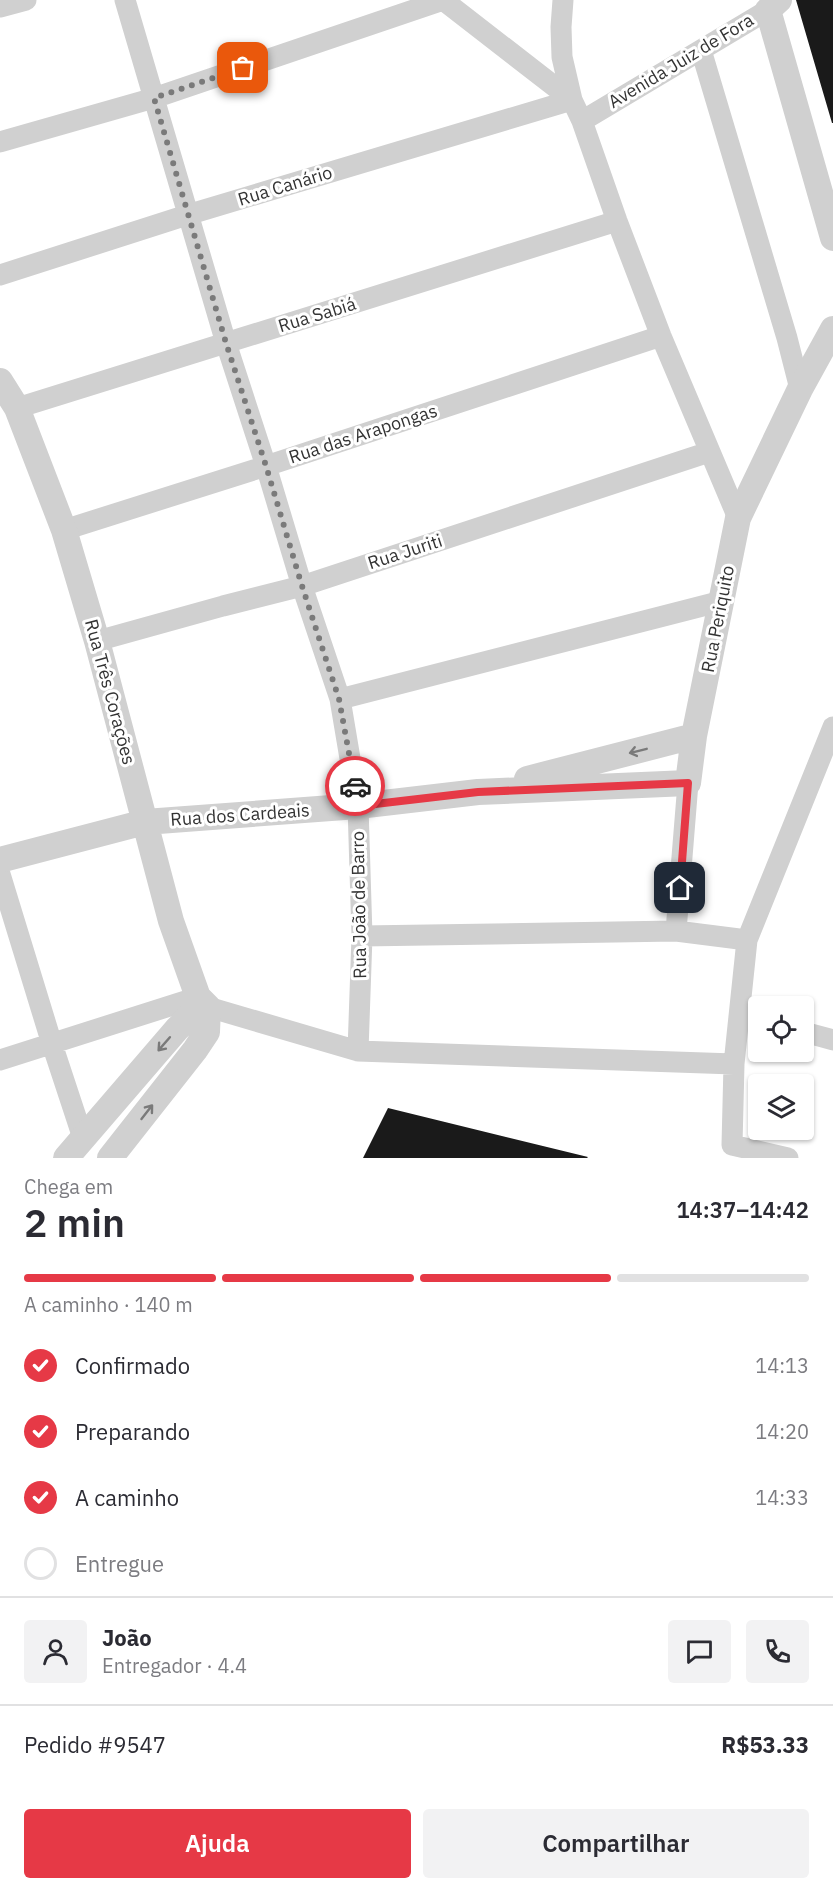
<!DOCTYPE html>
<html lang="pt">
<head>
<meta charset="utf-8">
<style>
  :root { --surface:#fff; --page:#f2f2f3; --text:#2b2b33; --muted:#7c7c81; --line:#e1e1e2; --accent:#e63946 }
  body { margin:0; font-family:"IBM Plex Sans",sans-serif; background:var(--page); color:var(--text); height:100vh; display:flex; flex-direction:column; font-size:22px; white-space:nowrap }
  * { box-sizing:border-box; margin:0 }
  p { font-size:20px; color:var(--muted) }
  .icon { flex:none; width:33px; height:33px; fill:none; stroke:currentColor; stroke-width:2; stroke-linecap:round; stroke-linejoin:round }
  .map { position:relative; height:1158px; overflow:hidden }
  .side { display:flex; flex-direction:column; background:var(--surface); flex:1 }
  .side>* { flex:none }
  .controls { position:absolute; left:748px; top:996px; display:grid; gap:12px }
  .controls a { display:grid; place-items:center; width:66px; height:66px; border-radius:6px; background:var(--surface); box-shadow:0 2px 4px #0004; font-size:30px }
  .pin { position:absolute; display:grid; place-items:center; width:51px; height:51px; color:#fff; margin:-26px; border-radius:12px; box-shadow:0 3px 9px #0006 }
  .courier { position:absolute; display:grid; place-items:center; width:60px; height:60px; margin:-30px; border:4px solid #e63946; border-radius:50%; background:#fff; color:#222; box-shadow:0 2px 8px #0007 }
  .overview em { font-style:normal; font-weight:600 }
  .overview div { display:flex; flex-direction:column-reverse }
  .overview { display:flex; align-items:center; justify-content:space-between; height:102px; padding:0 24px }
  h1 { font-size:39px; font-weight:600; line-height:45px }
  .bar { display:grid; grid-template-columns:repeat(4,1fr); gap:9px 6px; align-content:center; height:72px; padding:0 24px }
  .bar i { height:8px; border-radius:4px; background:var(--line) }
  .bar .selected { background:var(--accent) }
  .bar p { grid-column:span 4 }
  .line { display:flex; align-items:center; gap:15px; padding:0 24px; border-top:2px solid var(--line) }
  .line div { flex:1 }
  .round { display:grid; place-items:center; flex:none; width:63px; height:63px; border-radius:6px; background:var(--page) }
  ol { padding:0 24px; list-style:none }
  li { display:flex; align-items:center; gap:18px; height:66px }
  li p { margin-inline-start:auto }
  li .icon { padding:6px; border-radius:50%; background:var(--accent); color:#fff; stroke-width:4 }
  li:last-child { color:var(--muted) }
  li i { width:33px; height:33px; border:3px solid var(--line); border-radius:50% }
  .primary-button { display:flex; gap:12px; margin-top:auto; padding:12px 24px }
  .primary-button a { flex:1; height:69px; border-radius:6px; background:var(--accent); color:#fff; font-size:24px; font-weight:600; line-height:69px; text-align:center }
  .primary-button a+a { background:var(--page); color:var(--text) }
  .map>svg:first-child { display:block }
</style>
</head>
<body>
<div class="map">
<svg width="833" height="1158" viewBox="0 0 833 1158">
  <rect width="100%" height="100%" fill="#fff"/>
  <!-- building -->
  <path fill="#1a1a1a" d="M796 0H833V123H832Z
    M388 1108 588 1157 587 1158H363Z"/>
  <g fill="none" stroke-linecap="round" stroke-linejoin="round">
    <!-- minor -->
    <path stroke="#d0d0d0" stroke-width="21" d="M125 0 226 343 266 466 302 586 340 699 358 806 362 936 358 1051
      M443 0 572 100
      M563 0 561 27 562 57 572 100 582 121 617 221 661 336 738 518
      M0 7 26 0
      M701 50 787 338 800 389
      M582 121 768 10
      M0 142 154 98 443 0
      M0 275 187 215 572 100
      M17 408 617 221
      M64 530 266 466 661 336
      M97 641 223 606 302 586 709 452
      M340 699 722 601
      M0 874 52 1044 83 1138
      M676 931 688 783
      M362 936 676 931 747 940
      M208 1007 358 1051 734 1064
      M740 1016 759 1021
      M804 1032 833 1040
      M0 1060 198 997
      M788 1158 732 1145 734 1064 747 940 833 727"/>
    <!-- tertiary -->
    <path stroke="#d0d0d0" stroke-width="26" d="M779 0 768 10 833 238
      M0 381 17 408 64 530 97 641 171 921 198 997 208 1007
      M527 779 694 736
      M0 860 145 822 358 806 478 792 688 783 694 736 738 518 800 389 833 329
      M66 1158 177 1029 189 1017 208 1007
      M110 1158 195 1050 207 1032 208 1007"/>
  </g>
  <!-- one-way arrows -->
  <defs><path id="oneway-shaft" d="M-6 0H5M1.5-3L5.5 0L1.5 3" fill="none" stroke-width="1.6" stroke-linecap="round" stroke-linejoin="round" transform="scale(1.5)"/></defs>
  <g stroke="#7a7a7a">
    <use href="#oneway-shaft" transform="translate(638 751) rotate(166)"/>
    <use href="#oneway-shaft" transform="translate(164 1044) rotate(131)"/>
    <use href="#oneway-shaft" transform="translate(147 1112) rotate(-52)"/>
  </g>
  <g fill="none" stroke-linecap="round" stroke-linejoin="round">
    <!-- done -->
    <path stroke="#7a7a7a" stroke-width="6" stroke-dasharray="0 10.8" d="M243 68 154 98 226 343 266 466 302 586 339 699 355 786"/>
    <!-- route -->
    <path stroke="#e63946" stroke-width="8" d="M355 786 358 806 478 792 688 783 680 888"/>
  </g>
  <g text-anchor="middle" stroke-width="6" stroke-linejoin="round" paint-order="stroke">
    <!-- street labels -->
    <g font-size="18" fill="#333" stroke="#fff">
      <text transform="translate(681 61) rotate(-31)" y="6">Avenida Juiz de Fora</text>
      <text transform="translate(285 186) rotate(-17)" y="6">Rua Canário</text>
      <text transform="translate(317 315) rotate(-17)" y="6">Rua Sabiá</text>
      <text transform="translate(363 434) rotate(-18)" y="6">Rua das Arapongas</text>
      <text transform="translate(405 552) rotate(-18)" y="6">Rua Juriti</text>
      <text transform="translate(718 619) rotate(-79)" y="6">Rua Periquito</text>
      <text transform="translate(110 692) rotate(75)" y="6">Rua Três Corações</text>
      <text transform="translate(240 815) rotate(-4)" y="6">Rua dos Cardeais</text>
      <text transform="translate(359 905) rotate(-91)" y="6">Rua João de Barro</text>
    </g>
  </g>
</svg>
<div class="controls">
<a><svg class="icon" aria-label="locate" viewBox="0 0 24 24"><circle cx="12" cy="12" r="6"/><path d="M12 2v4M12 18v4M2 12h4M18 12h4"/></svg></a>
<a><svg class="icon" aria-label="layers" viewBox="0 0 24 24"><path d="M12 4l9 5-9 5-9-5zM3 14l9 5 9-5"/></svg></a>
</div>
<div class="pin" style="left:243px;top:68px;background:#ea580c"><svg class="icon" aria-label="bag" viewBox="0 0 24 24"><path d="M5 8h14l-1 12H6zM9 8a3 3 0 0 1 6 0"/></svg></div>
<div class="pin" style="left:680px;top:888px;background:#1f2937"><svg class="icon" aria-label="home" viewBox="0 0 24 24"><path d="M3 11l9-7 9 7M6 9v11h12V9"/></svg></div>
<div class="courier" style="left:355px;top:786px"><svg class="icon" aria-label="car" viewBox="0 0 24 24"><path d="M5 17H2v-5l4-1 3-4h7l3 4 3 1v5h-3M9 17h6M6 11h13"/><circle cx="7" cy="17" r="2"/><circle cx="17" cy="17" r="2"/></svg></div>
</div>
<section class="side">
<div class="overview"><div><h1>2 min</h1><p>Chega em</p></div><em>14:37–14:42</em></div>
<div class="bar"><i class="selected"></i><i class="selected"></i><i class="selected"></i><i></i><p>A caminho · 140 m</p></div>
<ol>
<li><svg class="icon" aria-label="check" viewBox="0 0 24 24"><path d="M5 12l5 5 9-10"/></svg>Confirmado<p>14:13</p></li>
<li><svg class="icon" aria-label="check" viewBox="0 0 24 24"><path d="M5 12l5 5 9-10"/></svg>Preparando<p>14:20</p></li>
<li><svg class="icon" aria-label="check" viewBox="0 0 24 24"><path d="M5 12l5 5 9-10"/></svg>A caminho<p>14:33</p></li>
<li><i></i>Entregue</li>
</ol>
<div class="line" style="height:108px"><a class="round"><svg class="icon" aria-label="person" viewBox="0 0 24 24"><circle cx="12" cy="8" r="4"/><path d="M4 21q1-7 8-7t8 7"/></svg></a><div><b>João</b><p>Entregador · 4.4</p></div><a class="round"><svg class="icon" aria-label="chat" viewBox="0 0 24 24"><path d="M4 5h16v11H9l-5 4z"/></svg></a><a class="round"><svg class="icon" aria-label="phone" viewBox="0 0 24 24"><path d="M5 4h4l2 5-3 2q2 4 5 5l2-3 5 2v4C11 20 4 13 5 4z"/></svg></a></div>
<div class="line" style="height:78px"><div>Pedido #9547</div><b>R$53.33</b></div>
<div class="primary-button"><a>Ajuda</a><a>Compartilhar</a></div>
</section>
</body>
</html>
